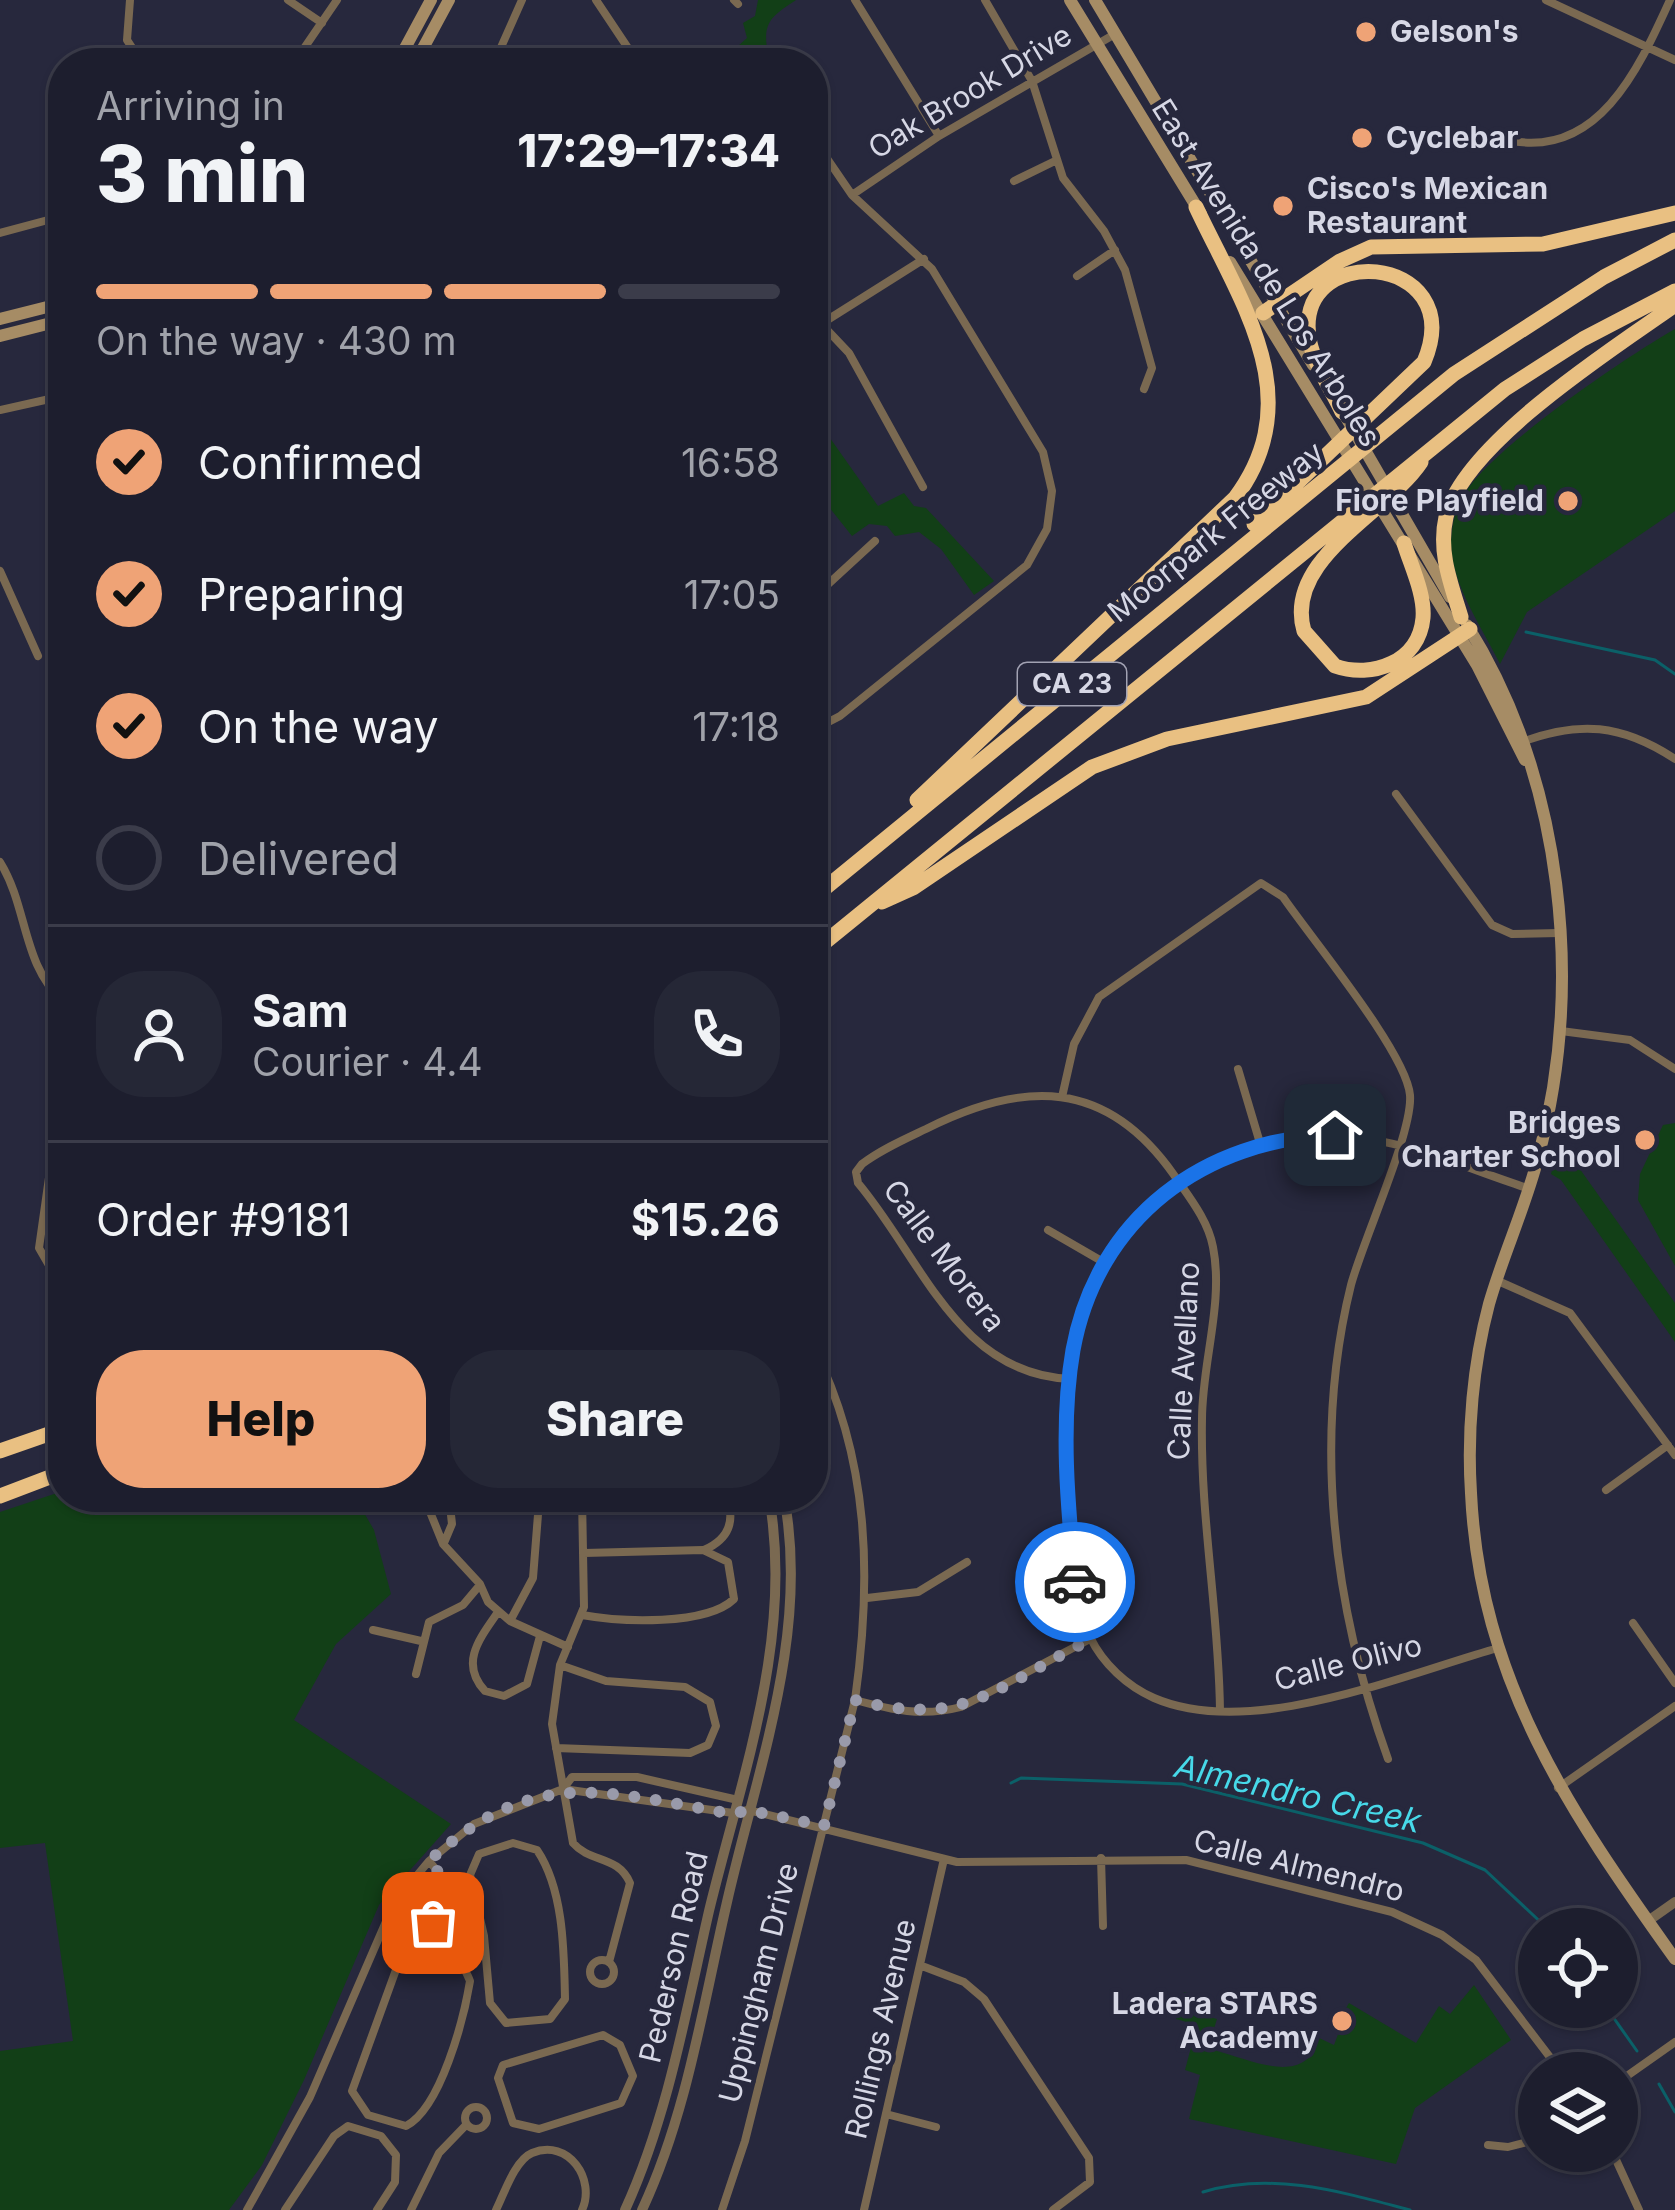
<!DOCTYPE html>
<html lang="en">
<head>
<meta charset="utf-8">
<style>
  :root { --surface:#1d1e2e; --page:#252736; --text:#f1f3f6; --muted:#a0a2aa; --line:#3b3c4a; --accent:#efa376 }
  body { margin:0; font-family:Inter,sans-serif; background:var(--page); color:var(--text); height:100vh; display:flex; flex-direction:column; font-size:45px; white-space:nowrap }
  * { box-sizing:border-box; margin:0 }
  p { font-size:39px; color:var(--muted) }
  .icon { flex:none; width:66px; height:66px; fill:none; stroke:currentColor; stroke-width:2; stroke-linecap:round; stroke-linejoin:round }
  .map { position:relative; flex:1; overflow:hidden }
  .side { position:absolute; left:48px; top:48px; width:780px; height:1464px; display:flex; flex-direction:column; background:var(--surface); border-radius:48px; box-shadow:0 3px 9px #0004,0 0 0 3px var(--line) }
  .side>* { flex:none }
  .tools { position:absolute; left:1518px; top:1908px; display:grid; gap:24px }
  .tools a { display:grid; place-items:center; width:120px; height:120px; border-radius:50%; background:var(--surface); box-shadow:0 3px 9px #0004,0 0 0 3px var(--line); font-size:60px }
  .pin { position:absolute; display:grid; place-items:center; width:102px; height:102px; color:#fff; margin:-51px; border-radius:24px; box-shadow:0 6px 18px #0006 }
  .courier { position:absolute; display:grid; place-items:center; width:120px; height:120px; margin:-60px; border:9px solid #1a73e8; border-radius:50%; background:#fff; color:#222; box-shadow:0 3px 15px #0007 }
  .summary em { font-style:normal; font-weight:800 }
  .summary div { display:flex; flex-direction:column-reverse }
  .summary { display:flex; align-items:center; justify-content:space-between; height:204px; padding:0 48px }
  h1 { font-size:78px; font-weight:800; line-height:90px }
  .bar { display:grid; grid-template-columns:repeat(4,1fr); gap:18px 12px; align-content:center; height:144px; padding:0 48px }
  .bar i { height:15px; border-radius:9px; background:var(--line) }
  .bar .active { background:var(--accent) }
  .bar p { grid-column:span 4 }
  .line { display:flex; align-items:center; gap:30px; padding:0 48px; border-top:3px solid var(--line) }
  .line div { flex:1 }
  .round { display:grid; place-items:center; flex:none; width:126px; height:126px; border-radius:48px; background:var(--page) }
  ol { padding:0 48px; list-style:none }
  li { display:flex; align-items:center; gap:36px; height:132px }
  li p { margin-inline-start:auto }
  li .icon { padding:12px; border-radius:50%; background:var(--accent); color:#111; stroke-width:4 }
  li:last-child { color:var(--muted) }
  li i { width:66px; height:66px; border:6px solid var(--line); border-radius:50% }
  .button { display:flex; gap:24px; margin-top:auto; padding:24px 48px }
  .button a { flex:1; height:138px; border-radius:48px; background:var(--accent); color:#111; font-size:48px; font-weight:800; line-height:138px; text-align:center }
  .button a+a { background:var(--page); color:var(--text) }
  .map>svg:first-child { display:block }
</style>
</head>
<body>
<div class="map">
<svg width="1675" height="2210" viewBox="0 0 1675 2210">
  <rect width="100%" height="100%" fill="#27283d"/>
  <!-- green -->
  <path fill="#123f17" d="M758 0H796C770 17 762 23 768 54L755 63H719L747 38 743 23 755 16Z
    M1675 329V511L1527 612 1500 664C1483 629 1452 585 1451 545 1451 527 1455 509 1465 493 1495 446 1624 358 1675 329Z
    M813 414 878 506 904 493 914 506 926 508 994 581 974 595 941 549 919 532 895 536 887 526 869 524 852 536 813 487Z
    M1675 1123V1266L1638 1200 1640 1174 1663 1125Z
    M1560 1141 1675 1303V1342L1561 1180 1551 1174Z
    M63 1491V1497H355L374 1530 391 1594 336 1644 294 1720 451 1824 379 1905 304 2080 262 2165 229 2210H0V2051L73 2041 45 1843 0 1848V1512Z
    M1474 1985 1511 2040 1415 2108 1396 2164 1189 2119 1200 2075 1185 2070 1197 2025 1176 2019 1184 1992 1204 1998 1199 2014 1217 2019 1209 2045 1217 2051C1252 2060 1306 2088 1319 2038L1334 2045 1340 2029 1336 2025 1349 2003 1416 2043 1439 2006 1450 2014Z"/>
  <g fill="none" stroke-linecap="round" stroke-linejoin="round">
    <!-- stream -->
    <path stroke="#0b6068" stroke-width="3" d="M1526 632 1655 660 1675 674
      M1011 1783 1021 1778 1182 1784 1423 1843 1485 1870 1548 1929
      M1606 2007 1637 2051
      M1659 2084 1675 2112
      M1203 2192C1272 2171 1342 2192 1410 2210"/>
    <!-- minor -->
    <path stroke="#7a6951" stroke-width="8" d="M130 0 127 40 142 63
      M288 0 322 23
      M596 0 638 63
      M734 0 738 4
      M855 0 939 136
      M985 0 1032 81 1063 178 1104 231 1125 270 1152 368 1144 389
      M1546 0 1675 60
      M294 63 337 0
      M494 63 522 0
      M813 138 852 195 932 269 1043 452 1052 491 1047 529 1027 565 840 716 813 730
      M1507 140C1598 160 1639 68 1670 0
      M1014 181 1055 161
      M852 195 939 136 1115 34
      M0 233 63 216
      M1077 276 1115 250
      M813 315 849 353 923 487
      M813 329 924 259
      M0 410 63 396
      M0 571 38 656
      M813 598 875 541
      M62 721 63 722
      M1519 743C1579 720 1622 724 1675 759
      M1396 794 1492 925 1512 934 1559 933
      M0 862C28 907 22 965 63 1001
      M1561 1031 1630 1040 1675 1069
      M1238 1069 1260 1143
      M1062 1097 1074 1044 1099 997 1261 883 1283 897C1311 938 1406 1052 1410 1095 1413 1132 1363 1240 1351 1285 1312 1442 1334 1609 1388 1759
      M1048 1230 1105 1263
      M50 1267 39 1248 63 1079
      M1498 1281 1570 1313 1675 1455
      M1071 1379C958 1375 922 1259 858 1183L856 1172 862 1164C882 1149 905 1139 926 1129 1023 1080 1106 1078 1174 1175 1189 1197 1208 1220 1213 1247 1224 1302 1202 1363 1202 1419 1200 1517 1219 1613 1220 1711
      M1606 1490 1668 1445
      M424 1497 443 1544 480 1584 488 1602 510 1621 568 1647
      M521 1497 539 1502 565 1497
      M582 1497 584 1607 560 1665 552 1724 573 1843C590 1863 618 1855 630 1883L609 1962
      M444 1543 452 1524 449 1497
      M704 1550C729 1539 736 1521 726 1497
      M867 1598 918 1592 967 1562
      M498 1612C480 1638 459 1663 485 1691L504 1696 527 1684 540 1636
      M582 1615C621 1622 706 1626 734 1599L728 1562 703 1550 584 1553
      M510 1621 533 1578 539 1502
      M1633 1623 1675 1683
      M373 1630 421 1641
      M1498 1648C1402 1675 1251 1740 1154 1698 1127 1686 1103 1664 1090 1637 1063 1580 1061 1411 1074 1349 1081 1311 1097 1273 1118 1241 1160 1179 1229 1144 1301 1136 1377 1127 1459 1166 1530 1189
      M416 1674 429 1622 463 1605 479 1586
      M855 1700C892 1710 922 1717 961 1707L1090 1639
      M556 1748 690 1753 708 1745 716 1726 710 1702 685 1687 606 1681 560 1665
      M1558 1788 1675 1706
      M563 1789 733 1813 748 1810 957 1862 1186 1860 1392 1912 1442 1935 1476 1960 1562 2073
      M513 1843 537 1850C564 1890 564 1952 565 1999L550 2019 506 2023 490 2003 484 1936 470 1875 479 1854Z
      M1101 1858 1103 1926
      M429 1861 448 1884 447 1908
      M432 1920a12 12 0 1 1 24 0a12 12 0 1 1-24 0Z
      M453 1928 465 1938 484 1936
      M410 1950C436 1946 461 1955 470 1981 464 2018 441 2108 406 2126L368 2115 352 2091 397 1967Z
      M590 1972a12 12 0 1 1 24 0a12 12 0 1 1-24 0Z
      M922 1966 964 1982 984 1999 1089 2158 1090 2182 1053 2210
      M603 2035 620 2045 633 2076 621 2103 539 2129 513 2123 498 2078 503 2065Z
      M1617 2083 1675 2042
      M465 2118a11 11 0 1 1 22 0a11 11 0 1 1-22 0Z
      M886 2114 936 2127
      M1488 2145 1508 2147 1539 2139
      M1612 2151 1639 2210
      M247 2210 310 2097 394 1903 429 1861 474 1824 563 1789 572 1777H637L738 1800
      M285 2210 334 2136 348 2126 381 2136 396 2155 395 2182 377 2210
      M411 2210 439 2153 466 2125
      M496 2210C504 2194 515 2160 532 2153 569 2138 596 2180 582 2210
      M722 2210 745 2141 855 1700C872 1578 870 1459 813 1346
      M864 2210 944 1859"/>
    <!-- tertiary -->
    <path stroke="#7a6951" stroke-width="10" d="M1648 1921 1675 1902
      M625 2210C668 2116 686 2011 709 1911 742 1775 794 1637 769 1497
      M642 2210C687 2114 703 2005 727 1902 757 1770 810 1633 784 1497"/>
    <!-- secondary -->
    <path stroke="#a68c65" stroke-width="12" d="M1070 0 1201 214
      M1095 0 1313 365
      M397 63 431 0
      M415 63 449 0
      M1230 262 1477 665 1525 760
      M0 319 63 303
      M0 336 63 320
      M1340 407 1450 597
      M1467 625C1563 779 1585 983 1538 1158 1525 1208 1503 1255 1489 1304 1473 1364 1467 1432 1471 1493 1480 1681 1570 1812 1675 1959"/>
    <!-- motorway -->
    <path stroke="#e9c082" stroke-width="15" d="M1263 313 1340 261 1371 247 1543 244 1675 213
      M1254 524 1424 362C1471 251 1288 239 1310 343 1315 366 1332 390 1342 412
      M1404 543C1411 566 1425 594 1423 618 1419 662 1372 679 1335 666L1304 631C1283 559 1387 513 1421 462
      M1461 617C1451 584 1438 552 1446 517 1463 444 1614 348 1675 305
      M917 800 1235 498C1310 398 1241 303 1196 207
      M813 898 1454 374 1604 277 1675 240
      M882 902 913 888 1092 767 1167 739 1366 697 1470 629
      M813 952 1505 389 1583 339 1675 291
      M0 1451 63 1429
      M0 1496 63 1472"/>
  </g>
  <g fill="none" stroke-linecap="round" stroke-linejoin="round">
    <!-- done -->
    <path stroke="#999aaa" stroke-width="12" stroke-dasharray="0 21.6" d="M433 1923 448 1931 456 1919 447 1908 448 1884 429 1861C535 1764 604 1792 733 1814L748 1810 824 1826 855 1700C960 1727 988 1693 1078 1646L1090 1639 1075 1582"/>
    <!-- route -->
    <path stroke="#1a73e8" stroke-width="15" d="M1075 1582C1068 1508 1060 1424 1073 1350 1097 1218 1205 1138 1335 1135"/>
  </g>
  <!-- markers -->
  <g fill="#efa376" stroke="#27283d" stroke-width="4.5">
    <circle cx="1366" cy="32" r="12"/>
    <circle cx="1362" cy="138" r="12"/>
    <circle cx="1283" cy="206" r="12"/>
    <circle cx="1568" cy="501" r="12"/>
    <circle cx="1645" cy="1140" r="12"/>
    <circle cx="1342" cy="2021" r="12"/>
  </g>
  <g text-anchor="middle" stroke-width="9" stroke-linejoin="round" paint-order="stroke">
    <!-- shield labels -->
    <rect fill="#27283d" stroke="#a2a2b3" stroke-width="3" x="1018" y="663" width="108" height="42" rx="9"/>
    <g font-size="27" font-weight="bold" fill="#d6d7e5">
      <text x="1072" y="693">CA 23</text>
    </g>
    <!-- poi labels -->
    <g font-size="30" font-weight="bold" fill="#d6d7e5" stroke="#27283d" text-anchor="start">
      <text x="1390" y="42">Gelson's</text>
      <text x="1386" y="148">Cyclebar</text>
      <text x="1307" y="199">Cisco's Mexican<tspan x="1307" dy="34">Restaurant</tspan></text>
      <text x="1544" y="511" text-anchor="end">Fiore Playfield</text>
      <text x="1621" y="1133" text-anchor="end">Bridges<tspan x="1621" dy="34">Charter School</tspan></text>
      <text x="1318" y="2014" text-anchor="end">Ladera STARS<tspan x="1318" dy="34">Academy</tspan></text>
    </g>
    <!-- street labels -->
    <g font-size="30" fill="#d6d7e5" stroke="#27283d">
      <text transform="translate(970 92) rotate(-31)" y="10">Oak Brook Drive</text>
      <text transform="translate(1266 273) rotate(58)" y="10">East Avenida de Los Arboles</text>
      <text transform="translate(1216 532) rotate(-39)" y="10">Moorpark Freeway</text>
      <text transform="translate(944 1256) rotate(53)" y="10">Calle Morera</text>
      <text transform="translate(1184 1361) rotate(-87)" y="10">Calle Avellano</text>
      <text transform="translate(1348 1663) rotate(-14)" y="10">Calle Olivo</text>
      <text transform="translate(1299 1866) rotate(14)" y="10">Calle Almendro</text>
      <text transform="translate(674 1957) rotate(-77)" y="10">Pederson Road</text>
      <text transform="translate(759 1983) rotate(-76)" y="10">Uppingham Drive</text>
      <text transform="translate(881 2029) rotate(-77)" y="10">Rollings Avenue</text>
    </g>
    <!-- water labels -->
    <g font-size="33" font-style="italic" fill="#47d9e9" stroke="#27283d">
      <text transform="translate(1298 1793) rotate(13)" y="12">Almendro Creek</text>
    </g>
  </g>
</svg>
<div class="tools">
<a><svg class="icon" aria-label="locate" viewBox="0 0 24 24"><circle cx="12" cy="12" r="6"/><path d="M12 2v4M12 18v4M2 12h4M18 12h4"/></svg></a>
<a><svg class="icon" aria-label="layers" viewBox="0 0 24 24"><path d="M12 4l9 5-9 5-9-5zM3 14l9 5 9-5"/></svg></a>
</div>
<div class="pin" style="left:433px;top:1923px;background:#ea580c"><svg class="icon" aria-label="bag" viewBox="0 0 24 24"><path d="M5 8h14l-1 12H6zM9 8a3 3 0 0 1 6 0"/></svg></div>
<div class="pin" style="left:1335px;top:1135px;background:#1f2937"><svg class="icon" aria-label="home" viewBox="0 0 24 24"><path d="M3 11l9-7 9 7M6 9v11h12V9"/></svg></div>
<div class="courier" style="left:1075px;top:1582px"><svg class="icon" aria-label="car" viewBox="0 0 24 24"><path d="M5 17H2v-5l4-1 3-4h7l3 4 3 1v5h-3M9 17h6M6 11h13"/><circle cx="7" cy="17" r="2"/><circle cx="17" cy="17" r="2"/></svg></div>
<section class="side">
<div class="summary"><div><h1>3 min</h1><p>Arriving in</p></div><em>17:29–17:34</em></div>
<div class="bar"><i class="active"></i><i class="active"></i><i class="active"></i><i></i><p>On the way · 430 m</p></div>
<ol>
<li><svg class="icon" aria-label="check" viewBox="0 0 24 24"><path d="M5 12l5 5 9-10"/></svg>Confirmed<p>16:58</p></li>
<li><svg class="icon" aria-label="check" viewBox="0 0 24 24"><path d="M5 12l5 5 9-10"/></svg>Preparing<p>17:05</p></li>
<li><svg class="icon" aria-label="check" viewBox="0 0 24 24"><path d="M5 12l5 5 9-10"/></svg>On the way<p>17:18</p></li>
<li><i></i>Delivered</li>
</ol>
<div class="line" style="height:216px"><a class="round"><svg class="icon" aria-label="person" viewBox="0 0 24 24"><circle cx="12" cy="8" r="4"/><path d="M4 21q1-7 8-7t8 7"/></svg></a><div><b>Sam</b><p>Courier · 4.4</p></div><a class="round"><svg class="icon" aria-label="phone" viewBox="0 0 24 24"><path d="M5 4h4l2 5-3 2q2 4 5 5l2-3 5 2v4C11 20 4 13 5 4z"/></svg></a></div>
<div class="line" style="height:156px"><div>Order #9181</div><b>$15.26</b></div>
<div class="button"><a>Help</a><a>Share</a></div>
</section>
</div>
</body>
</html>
